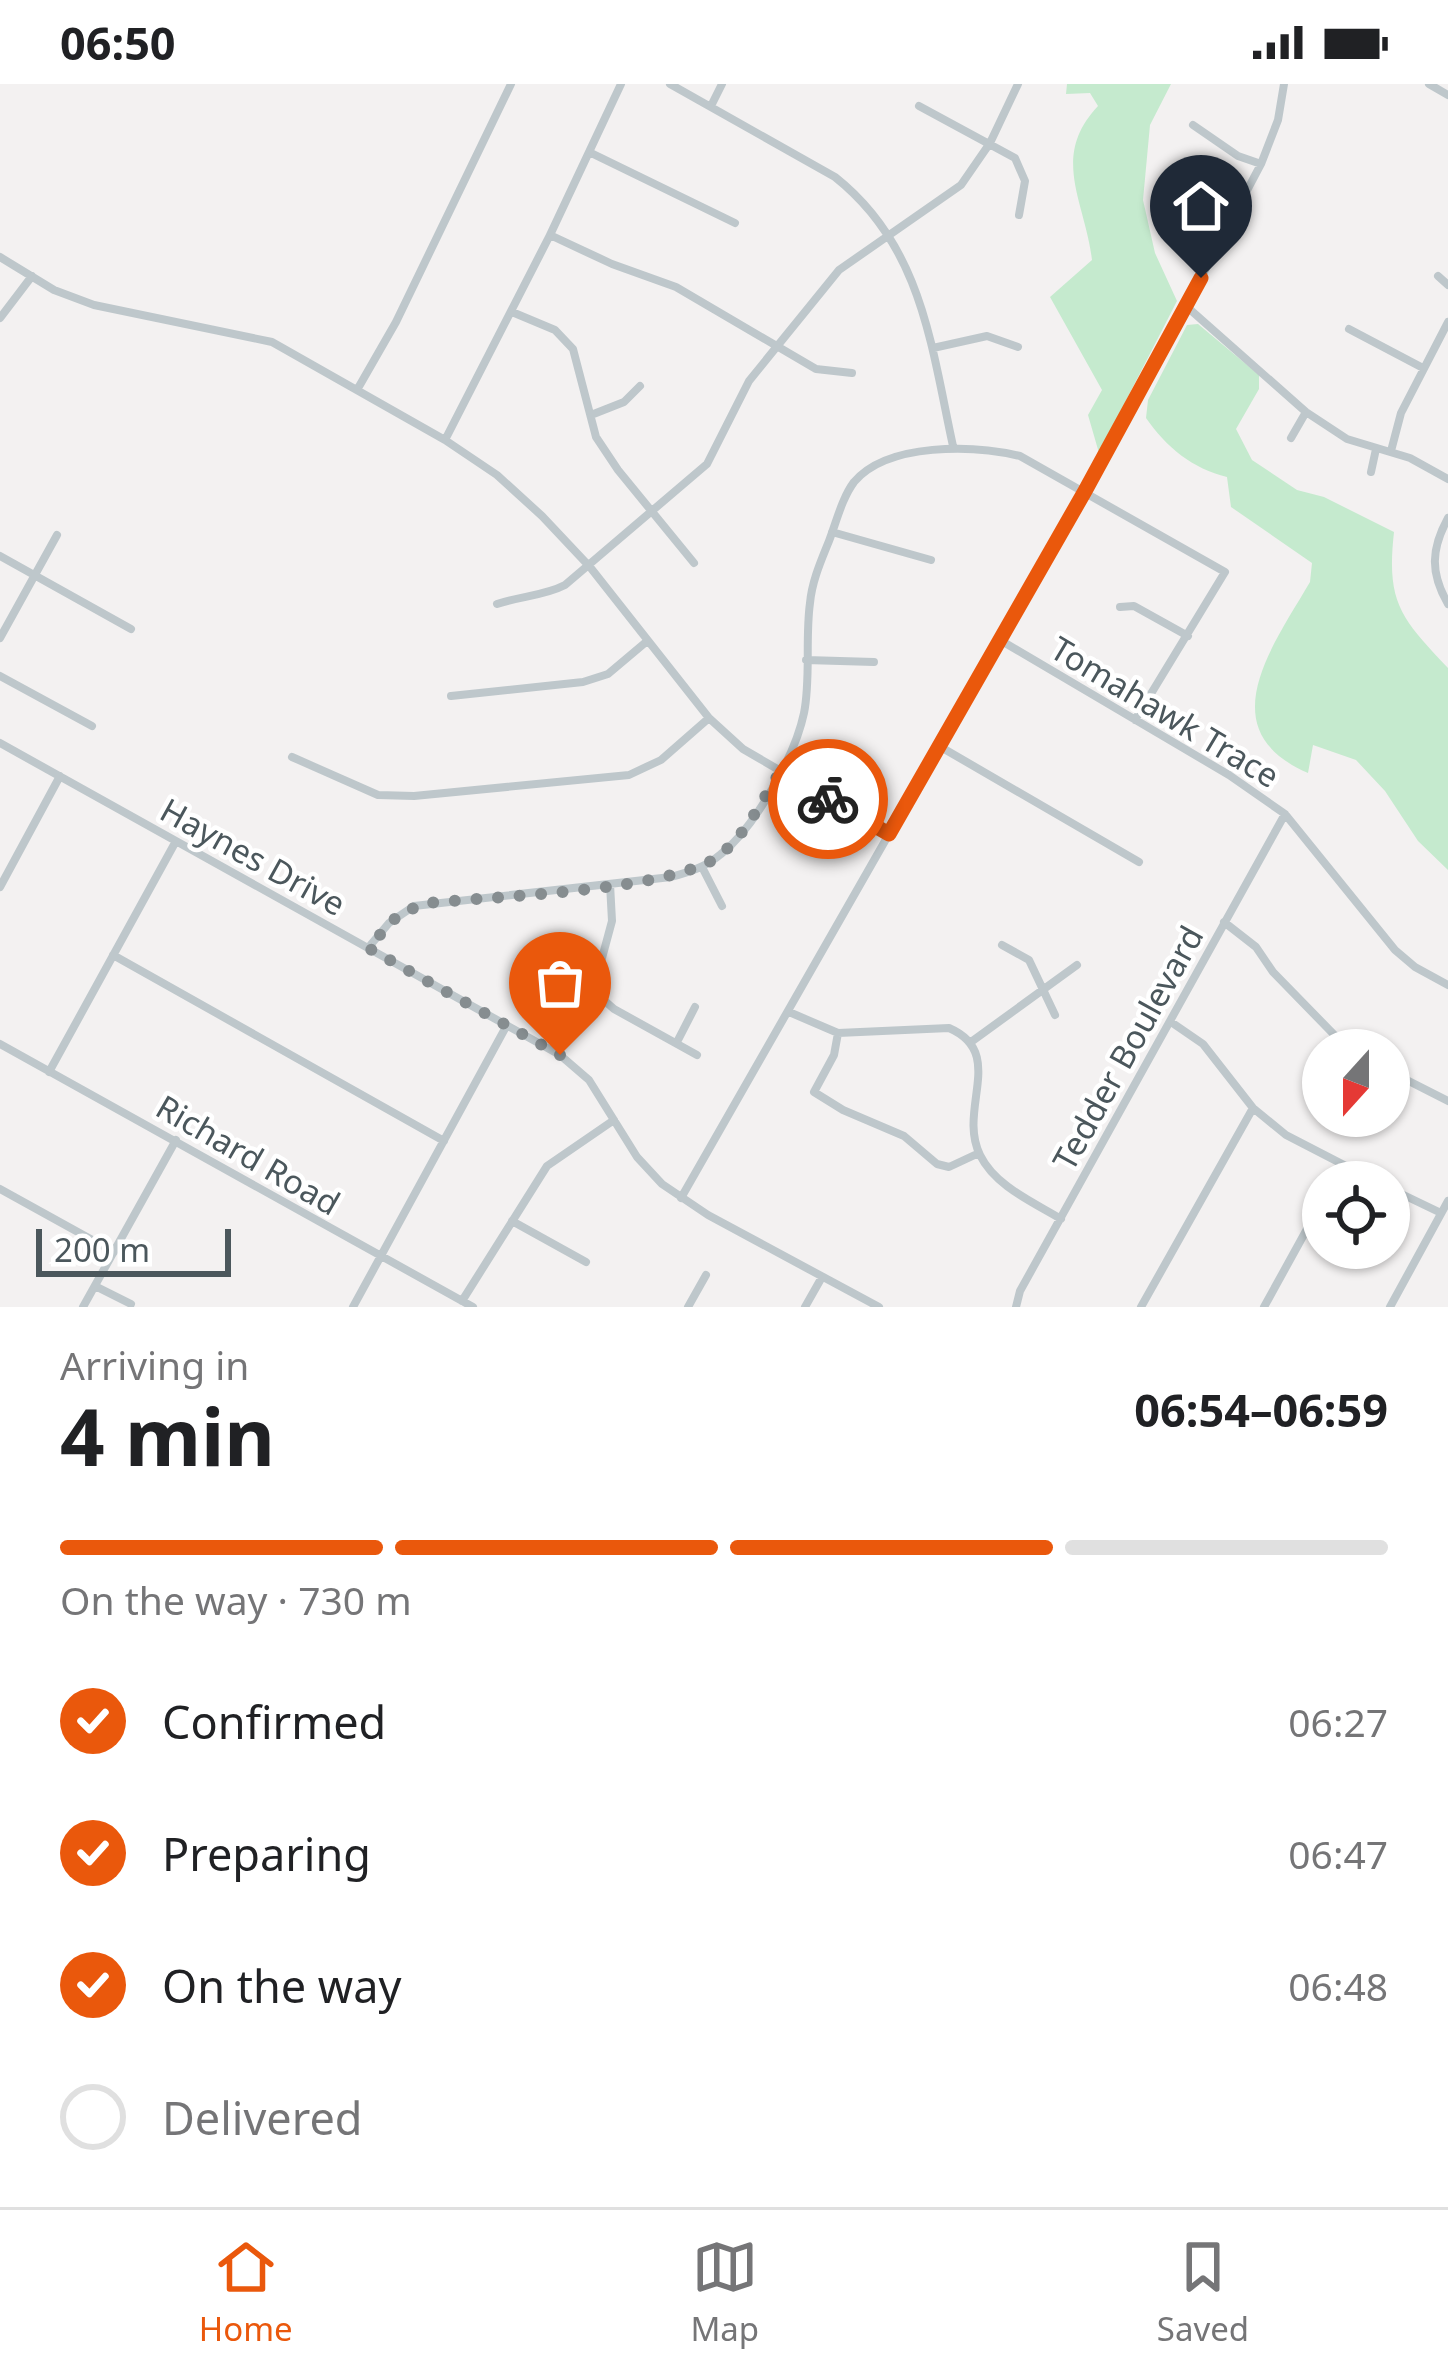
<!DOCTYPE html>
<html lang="en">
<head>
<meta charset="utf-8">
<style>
  :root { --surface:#fff; --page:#f6f6f6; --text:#202124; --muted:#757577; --line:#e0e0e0; --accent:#ea580c }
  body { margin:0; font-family:"Noto Sans",sans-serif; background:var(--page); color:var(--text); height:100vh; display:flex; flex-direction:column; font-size:45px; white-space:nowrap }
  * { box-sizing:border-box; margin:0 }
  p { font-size:39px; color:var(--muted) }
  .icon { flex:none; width:66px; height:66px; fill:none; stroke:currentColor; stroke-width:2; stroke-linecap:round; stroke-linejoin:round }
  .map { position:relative; height:1223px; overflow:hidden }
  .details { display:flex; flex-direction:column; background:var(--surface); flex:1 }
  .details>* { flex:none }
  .needle { width:78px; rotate:201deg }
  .fabs { position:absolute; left:1302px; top:945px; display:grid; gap:24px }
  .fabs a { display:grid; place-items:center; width:108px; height:108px; border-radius:50%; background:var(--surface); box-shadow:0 3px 9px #0004; font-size:60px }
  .scale { position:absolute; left:36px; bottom:30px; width:195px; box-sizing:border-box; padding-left:12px; border:6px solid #4b575c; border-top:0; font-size:33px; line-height:42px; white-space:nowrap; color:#4b575c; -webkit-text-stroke:9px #fff; paint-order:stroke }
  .pin { position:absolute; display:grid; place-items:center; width:102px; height:102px; color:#fff; margin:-123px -51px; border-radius:50% 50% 50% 0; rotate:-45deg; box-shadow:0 0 12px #0007 }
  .pin .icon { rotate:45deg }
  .courier { position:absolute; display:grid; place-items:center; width:120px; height:120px; margin:-60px; border:9px solid #ea580c; border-radius:50%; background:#fff; color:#222; box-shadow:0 3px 15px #0007 }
  .headline em { font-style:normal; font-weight:700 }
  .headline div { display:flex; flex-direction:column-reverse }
  .headline { display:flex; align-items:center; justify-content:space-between; height:204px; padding:0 60px }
  h1 { font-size:78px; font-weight:700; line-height:90px }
  .bar { display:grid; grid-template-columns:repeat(4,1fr); gap:18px 12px; align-content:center; height:144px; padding:0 60px }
  .bar i { height:15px; border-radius:9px; background:var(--line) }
  .bar .active { background:var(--accent) }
  .bar p { grid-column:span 4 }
  ol { padding:0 60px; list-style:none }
  li { display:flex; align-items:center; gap:36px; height:132px }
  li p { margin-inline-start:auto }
  li .icon { padding:12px; border-radius:50%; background:var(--accent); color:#fff; stroke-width:4 }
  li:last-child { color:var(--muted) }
  li i { width:66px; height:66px; border:6px solid var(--line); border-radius:50% }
  .status { display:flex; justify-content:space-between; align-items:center; height:84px; padding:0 60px; background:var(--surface); direction:ltr }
  .status svg { height:33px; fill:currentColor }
  .menu { display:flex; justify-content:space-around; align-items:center; height:168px; border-top:3px solid var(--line); background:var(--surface); font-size:33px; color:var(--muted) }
  .menu a { display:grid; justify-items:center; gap:6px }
  .menu .active { color:var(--accent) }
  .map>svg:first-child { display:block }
</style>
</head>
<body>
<div class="status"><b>06:50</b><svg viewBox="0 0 49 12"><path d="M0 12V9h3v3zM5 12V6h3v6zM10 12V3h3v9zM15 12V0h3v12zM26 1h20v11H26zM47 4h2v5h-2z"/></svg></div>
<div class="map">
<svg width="1448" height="1223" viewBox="0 0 1448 1223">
  <rect width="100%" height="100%" fill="#f3f1f1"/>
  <!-- green -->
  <path fill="#c5eace" d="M1067 0H1171L1150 41 1143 116 1155 169 1177 217 1099 369 1088 331 1102 306 1050 213 1092 176C1085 117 1050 73 1098 22L1090 9 1066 10Z
    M1198 240 1259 291V305L1236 345 1252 376 1297 406 1324 413 1394 448C1386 519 1401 534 1448 584V786L1418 757 1385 707 1356 676 1313 661 1308 689C1209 646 1272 563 1310 498L1312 479 1231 423 1227 393C1193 385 1166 363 1146 334L1148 316 1187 241Z"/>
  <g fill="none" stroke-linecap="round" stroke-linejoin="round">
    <!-- minor -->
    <path stroke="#bec7cb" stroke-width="8" d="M670 0 835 93C922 162 931 261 953 362
      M1429 0 1448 11
      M712 20 722 0
      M919 22 1015 74 1025 97 1019 131
      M1193 41 1238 72 1261 80
      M589 68 735 139
      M550 151 612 180 676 203 816 285 852 289
      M0 173 54 206 94 221 272 258 445 356 497 391 542 432 590 483 709 634 743 665 889 750
      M1438 192 1448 201
      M1186 222 1306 328 1347 355 1410 374 1448 395
      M512 228 555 246 573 265 596 353 618 386 694 479
      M0 234 32 192
      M1349 245 1423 284
      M933 264 987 252 1018 263
      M357 306 396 238 511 0
      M591 331 624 318 640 302
      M1291 354 1306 328
      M445 356 550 151 621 0
      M1391 367 1401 329 1448 238
      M1371 388 1376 365
      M1448 434C1431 465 1430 489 1448 520
      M832 448 931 476
      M0 472 131 545
      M497 520C520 512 544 512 565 501L707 380 749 297 839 186 961 101 990 59 1018 0
      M1120 523 1134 522 1188 552
      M0 554 57 451
      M1000 556 1229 691 1285 730 1395 866 1415 883 1448 901
      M806 576 874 578
      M0 592 92 642
      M451 612 583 598 608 590 646 558
      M0 659 560 971 589 996 637 1073 662 1100 708 1131 879 1223
      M939 662 1139 778
      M292 673 378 711 414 712 629 691 661 676 709 634
      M702 783 722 822
      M610 800 612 837 598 889V911L614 925 697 971
      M0 803 60 692
      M1224 838 1256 863 1273 888 1349 966
      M1002 861 1029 876 1055 931
      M368 864 389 839 414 822 671 793C689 788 706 783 721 770 755 743 795 672 804 629 811 594 805 555 810 519 812 497 821 477 829 457 836 439 842 414 854 398 888 358 974 361 1020 372L1225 488 1135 636
      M113 871 444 1057
      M789 928 838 949 949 944C1007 969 957 1025 980 1071 995 1102 1033 1118 1061 1135
      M1171 938 1203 960 1253 1024 1286 1051 1377 1098
      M838 949 834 971 814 1008 843 1026 904 1052 937 1080 949 1083 979 1069
      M677 958 695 923
      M971 958 1077 881
      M0 960 473 1223
      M1389 987 1448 1017
      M49 988 176 757
      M1333 1098 1342 1081
      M1389 1104 1441 1129
      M0 1105 114 1168
      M681 1114 1085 407 1186 222 1261 80 1278 36 1284 0
      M512 1137 586 1178
      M95 1202 131 1220
      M462 1217 547 1082 614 1036
      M83 1223 176 1056
      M353 1223 507 941
      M688 1223 706 1191
      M805 1223 822 1193
      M1016 1223 1020 1207 1285 730
      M1141 1223 1253 1024
      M1264 1223 1323 1116
      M1390 1223 1448 1117"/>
  </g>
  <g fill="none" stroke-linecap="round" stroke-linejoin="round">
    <!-- done -->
    <path stroke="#868d90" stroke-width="12" stroke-dasharray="0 21.6" d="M560 971 368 864 400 829 429 819C494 812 675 807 720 771 747 749 762 716 780 688L828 715"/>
    <!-- route -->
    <path stroke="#ea580c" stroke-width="15" d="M828 715 889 750 1085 407 1201 194"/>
  </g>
  <g text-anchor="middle" stroke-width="9" stroke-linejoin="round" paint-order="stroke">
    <!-- street labels -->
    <g font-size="33" fill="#4b575c" stroke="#fff">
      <text transform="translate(1165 628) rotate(31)" y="12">Tomahawk Trace</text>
      <text transform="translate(253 773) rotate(29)" y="12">Haynes Drive</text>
      <text transform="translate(1128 964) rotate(-61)" y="12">Tedder Boulevard</text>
      <text transform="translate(248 1071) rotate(30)" y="12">Richard Road</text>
    </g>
  </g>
</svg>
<div class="fabs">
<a><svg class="needle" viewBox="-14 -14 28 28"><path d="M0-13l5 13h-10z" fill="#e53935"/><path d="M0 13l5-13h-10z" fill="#757577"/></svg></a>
<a><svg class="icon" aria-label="locate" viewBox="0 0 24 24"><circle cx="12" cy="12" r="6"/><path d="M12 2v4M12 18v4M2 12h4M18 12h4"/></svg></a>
</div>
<div class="scale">200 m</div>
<div class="pin" style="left:560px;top:971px;background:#ea580c"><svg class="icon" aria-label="bag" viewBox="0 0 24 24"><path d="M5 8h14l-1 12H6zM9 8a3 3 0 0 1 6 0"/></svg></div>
<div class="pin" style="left:1201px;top:194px;background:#1f2937"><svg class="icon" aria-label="home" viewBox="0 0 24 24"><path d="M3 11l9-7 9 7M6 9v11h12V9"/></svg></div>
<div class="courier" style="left:828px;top:715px"><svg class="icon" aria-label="bike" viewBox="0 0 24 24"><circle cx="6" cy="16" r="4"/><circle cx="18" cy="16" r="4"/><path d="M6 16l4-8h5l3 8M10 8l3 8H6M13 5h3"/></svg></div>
</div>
<section class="details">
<div class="headline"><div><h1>4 min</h1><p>Arriving in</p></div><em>06:54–06:59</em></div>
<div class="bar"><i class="active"></i><i class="active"></i><i class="active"></i><i></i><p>On the way · 730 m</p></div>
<ol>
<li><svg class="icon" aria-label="check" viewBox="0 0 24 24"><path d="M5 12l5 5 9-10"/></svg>Confirmed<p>06:27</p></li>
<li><svg class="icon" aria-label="check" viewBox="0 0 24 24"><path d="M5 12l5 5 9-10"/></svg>Preparing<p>06:47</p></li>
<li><svg class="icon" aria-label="check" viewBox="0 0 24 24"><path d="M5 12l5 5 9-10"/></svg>On the way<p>06:48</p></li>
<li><i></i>Delivered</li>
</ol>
</section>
<nav class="menu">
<a class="active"><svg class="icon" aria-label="home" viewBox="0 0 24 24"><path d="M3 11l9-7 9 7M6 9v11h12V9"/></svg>Home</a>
<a><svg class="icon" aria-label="map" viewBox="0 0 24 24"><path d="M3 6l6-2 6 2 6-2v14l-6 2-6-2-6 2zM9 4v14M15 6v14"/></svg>Map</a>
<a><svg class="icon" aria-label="saved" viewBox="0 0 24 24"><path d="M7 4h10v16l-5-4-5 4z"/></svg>Saved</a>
</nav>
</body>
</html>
